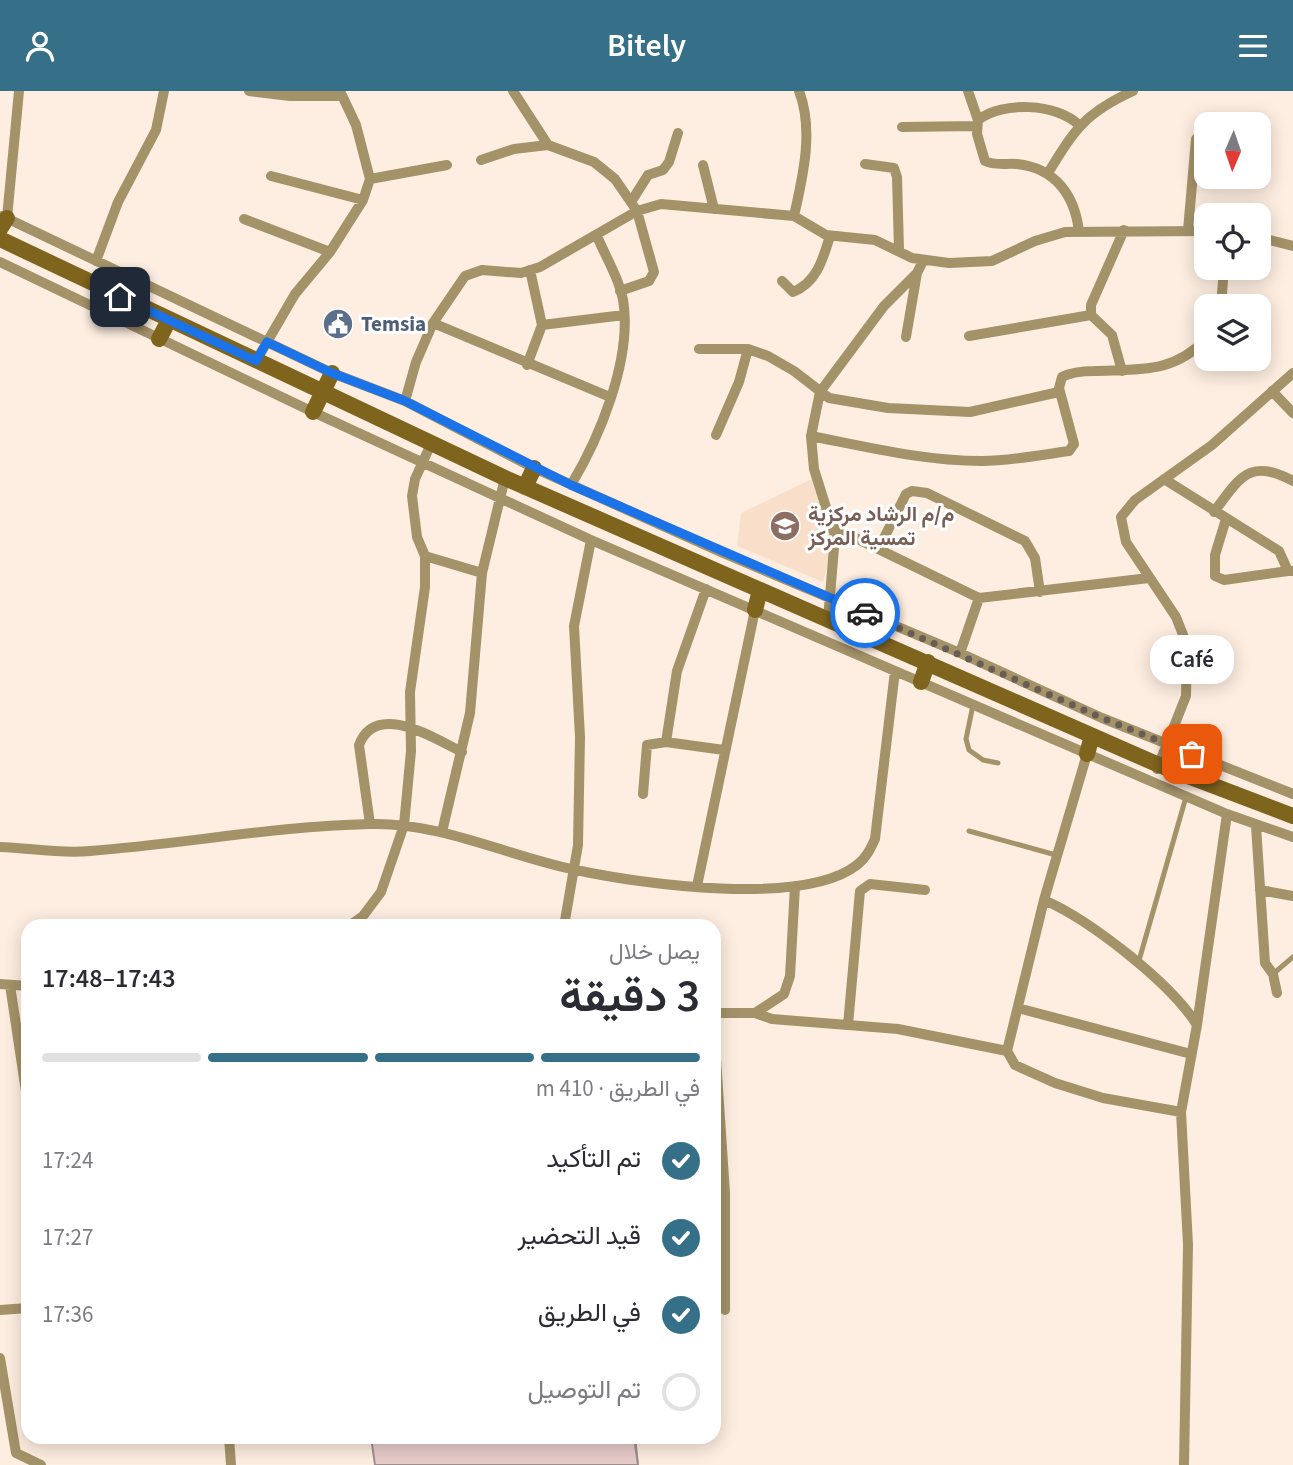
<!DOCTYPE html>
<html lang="ar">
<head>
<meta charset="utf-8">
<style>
  :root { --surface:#fff; --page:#f7f7f7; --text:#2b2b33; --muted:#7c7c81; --line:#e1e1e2; --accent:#357088 }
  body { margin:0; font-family:"Source Sans 3",Vazirmatn,sans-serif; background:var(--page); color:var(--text); direction:rtl; height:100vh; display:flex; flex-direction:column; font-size:26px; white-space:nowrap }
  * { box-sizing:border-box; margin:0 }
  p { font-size:23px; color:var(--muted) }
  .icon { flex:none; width:38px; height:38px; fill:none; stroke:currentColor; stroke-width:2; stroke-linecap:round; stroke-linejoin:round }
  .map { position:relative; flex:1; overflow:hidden; direction:ltr }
  .panel { position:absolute; left:21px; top:828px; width:700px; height:525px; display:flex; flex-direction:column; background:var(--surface); border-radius:21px; box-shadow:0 4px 18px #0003; direction:rtl }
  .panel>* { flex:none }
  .needle { width:46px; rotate:182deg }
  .fabs { position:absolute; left:1194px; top:21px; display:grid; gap:14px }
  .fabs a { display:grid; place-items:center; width:77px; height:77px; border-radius:14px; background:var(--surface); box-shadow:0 4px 18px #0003; font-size:35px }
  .pin { position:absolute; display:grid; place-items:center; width:60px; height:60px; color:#fff; margin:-30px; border-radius:14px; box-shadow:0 4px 10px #0006 }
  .courier { position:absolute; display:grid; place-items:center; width:70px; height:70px; margin:-35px; border:5px solid #1a73e8; border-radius:50%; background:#fff; color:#222; box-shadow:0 2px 9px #0007 }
  .bubble { position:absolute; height:49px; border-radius:21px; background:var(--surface); box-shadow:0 4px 18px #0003; font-size:23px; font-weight:600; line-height:49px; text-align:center; direction:rtl }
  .summary em { font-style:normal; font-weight:600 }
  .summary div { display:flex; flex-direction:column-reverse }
  .summary { display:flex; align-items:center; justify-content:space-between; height:119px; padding:0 21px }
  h1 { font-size:46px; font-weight:600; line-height:52px }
  .bar { display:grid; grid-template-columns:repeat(4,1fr); gap:10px 7px; align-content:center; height:84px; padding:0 21px }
  .bar i { height:9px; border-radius:5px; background:var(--line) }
  .bar .current { background:var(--accent) }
  .bar p { grid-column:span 4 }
  ol { padding:0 21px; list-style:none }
  li { display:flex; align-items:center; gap:21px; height:77px }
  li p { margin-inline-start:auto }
  li .icon { padding:7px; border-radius:50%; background:var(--accent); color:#fff; stroke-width:4 }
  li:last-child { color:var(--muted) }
  li i { width:38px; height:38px; border:4px solid var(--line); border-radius:50% }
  header { display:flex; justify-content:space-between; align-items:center; height:91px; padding:0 21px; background:var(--accent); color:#fff; font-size:32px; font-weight:600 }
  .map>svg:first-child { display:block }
</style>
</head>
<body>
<header><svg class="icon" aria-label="menu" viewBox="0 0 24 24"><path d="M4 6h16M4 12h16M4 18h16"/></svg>Bitely<svg class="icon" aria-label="person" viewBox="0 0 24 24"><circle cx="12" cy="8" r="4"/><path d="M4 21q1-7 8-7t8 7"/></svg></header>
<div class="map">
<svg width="1293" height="1374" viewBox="0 0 1293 1374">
  <rect width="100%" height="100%" fill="#feeee1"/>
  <!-- built -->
  <path fill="#f9dfc9" d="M816 386 835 449 823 491 737 455 741 422Z"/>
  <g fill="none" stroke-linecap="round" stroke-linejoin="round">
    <!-- service -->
    <path stroke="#a49269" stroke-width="5" d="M973 614 966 648 969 659 983 669 998 672
      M969 740 1056 764
      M1138 873 1186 706
      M1273 883 1293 866"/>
    <!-- minor -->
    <path stroke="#a49269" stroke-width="10" d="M249 0 290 5H341
      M513 0 548 54 594 71 615 88 637 120 654 181 649 190 620 200
      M968 0 978 29 977 43 985 70C994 75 1007 72 1017 73 1055 77 1075 104 1079 141
      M978 29C1003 10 1056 12 1079 34
      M902 36 976 35
      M481 69 514 58 548 54
      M865 73 894 77 897 86 899 159
      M703 74 714 118
      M1048 82C1075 38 1085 22 1133 0
      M271 85 363 109
      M370 88 447 74
      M631 111 648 84 663 79 669 71 678 42
      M2 125 332 282 405 310 534 377 723 462 960 562 1102 627 1293 703
      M794 125C803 85 814 39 799 0
      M7 127 19 0
      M244 128 330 161
      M1188 139 1196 48
      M1258 146 1293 155
      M96 170 118 111 156 39 164 0
      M0 171 313 321 591 449 1227 723 1293 746
      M782 190 793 201C817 191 823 168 830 145
      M1221 215 1224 177
      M433 232 610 306
      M542 234 624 224
      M969 245 1091 224
      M906 246 917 182
      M699 258H748L768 265 794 280 829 307 888 317 970 321 1059 301
      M256 270 295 203 330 161 363 109 370 88 356 34 340 0
      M527 274 542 234 530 179
      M1122 280 1112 244 1091 224V214L1124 139
      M1272 300 1293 322
      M405 310 416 271 433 232 465 185 482 179 521 182 540 176 637 120 661 113 794 125 826 144 875 149 912 167 949 172 992 170 1035 150 1065 141 1206 140
      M716 344 739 291 748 258
      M811 345C867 356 925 370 982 370 1011 370 1040 364 1069 360L1074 353 1059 297 1062 286C1072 281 1083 280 1094 280 1138 278 1173 283 1206 248
      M1164 388 1279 460 1288 480H1293
      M571 394C600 346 630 272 624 216 622 192 606 167 597 145
      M1214 421C1239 387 1250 366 1293 390
      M1226 428 1215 464V485L1224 489 1288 480
      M833 436 979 507 1149 487
      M879 457 906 403 912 400 927 402 1025 450 1035 467 1040 501
      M425 465 482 482
      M706 498 677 580 666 651 724 659
      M828 528 835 445 814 378 811 345 820 301 884 215 917 182 923 170
      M960 562 979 507
      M1087 663 1044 809C1090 829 1171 892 1197 934L1181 1021 1188 1154 1184 1374
      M1157 678 1186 605 1187 554 1176 526 1126 451 1121 426 1135 409 1212 354 1293 282
      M643 703 647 654 666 651
      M370 733 359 654C376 609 435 648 462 661
      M1256 735 1265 872 1273 883 1277 902
      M442 741 470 622 482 482 505 387
      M0 756C30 757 60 763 90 760 183 753 276 735 370 733 441 731 507 765 576 779 641 793 803 816 857 774 866 767 870 759 875 748L895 580
      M697 795 755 519
      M925 799 870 793 860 800 848 934 898 938 1007 960 1015 974 1055 992 1103 1007 1181 1021
      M1260 799 1293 805
      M349 835 363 825 381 801 404 734 411 660 410 601 425 496V465L417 446 412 405 415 388 431 353
      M564 835 578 754 580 646 574 535 591 449
      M0 893 28 895
      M10 894 28 1014
      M1018 917 1191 963
      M714 922H755L784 903 790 885 795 795
      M755 922 772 928 848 934
      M1197 934 1227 723
      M714 938 725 1102
      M1007 960 1044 809
      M714 1102H725V1219
      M0 1219 28 1217
      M0 1267 16 1362 41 1374
      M229 1346 231 1374"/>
    <!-- secondary -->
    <path stroke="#7f641e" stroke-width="16" d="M0 138 7 127
      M0 148 505 387 1159 674 1293 725
      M159 248 169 229
      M313 321 332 282
      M525 396 534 377
      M755 519 760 499
      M921 591 928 571
      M1087 663 1092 645"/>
  </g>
  <!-- shaded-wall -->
  <path fill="#a28f8d" d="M634 1346H636L639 1374H638Z"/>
  <!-- building -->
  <path fill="#e7ccca" stroke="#a28f8d" stroke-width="2" d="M371 1346H634L638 1374H375Z"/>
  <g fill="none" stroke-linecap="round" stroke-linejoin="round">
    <!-- done -->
    <path stroke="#675d55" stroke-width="7" stroke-dasharray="0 12.6" d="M865 522 1102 627 1192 663"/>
    <!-- route -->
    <path stroke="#1a73e8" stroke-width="9" d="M120 206 256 270 267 251 332 282 405 310 571 394 865 522"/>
  </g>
  <!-- icons -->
  <defs>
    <g id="civic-disc" transform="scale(1.575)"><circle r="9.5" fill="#5c6f8a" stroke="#fff"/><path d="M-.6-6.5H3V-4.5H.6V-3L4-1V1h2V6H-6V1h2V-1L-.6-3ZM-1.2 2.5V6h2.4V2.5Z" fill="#fff"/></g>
    <g id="school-disc" transform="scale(1.575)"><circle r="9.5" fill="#8d6e63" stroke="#fff"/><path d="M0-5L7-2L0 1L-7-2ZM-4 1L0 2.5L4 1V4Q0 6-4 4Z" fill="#fff"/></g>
  </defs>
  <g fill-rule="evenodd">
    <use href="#civic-disc" x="338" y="233"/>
    <use href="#school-disc" x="785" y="435"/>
  </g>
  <g text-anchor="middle" stroke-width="6" stroke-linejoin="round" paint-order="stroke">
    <!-- service labels -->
    <g font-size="21" font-weight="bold" fill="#4e5e75" stroke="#fff" text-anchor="start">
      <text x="361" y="240">Temsia</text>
    </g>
    <!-- education labels -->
    <g font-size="21" font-weight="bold" fill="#785e54" stroke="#fff" text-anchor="start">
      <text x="808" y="430">م/م الرشاد مركزية<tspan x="808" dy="24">تمسية المركز</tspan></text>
    </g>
  </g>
</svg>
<div class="fabs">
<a><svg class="needle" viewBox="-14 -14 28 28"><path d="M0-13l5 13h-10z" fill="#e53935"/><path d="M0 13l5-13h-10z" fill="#7c7c81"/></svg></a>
<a><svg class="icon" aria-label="locate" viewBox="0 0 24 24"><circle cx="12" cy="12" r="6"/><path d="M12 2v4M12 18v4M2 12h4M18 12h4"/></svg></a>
<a><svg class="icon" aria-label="layers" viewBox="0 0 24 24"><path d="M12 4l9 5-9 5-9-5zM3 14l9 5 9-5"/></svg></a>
</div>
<div class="pin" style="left:1192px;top:663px;background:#ea580c"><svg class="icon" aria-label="bag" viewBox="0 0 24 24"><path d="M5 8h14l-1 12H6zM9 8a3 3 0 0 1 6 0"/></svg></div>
<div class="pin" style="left:120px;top:206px;background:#1f2937"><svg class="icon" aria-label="home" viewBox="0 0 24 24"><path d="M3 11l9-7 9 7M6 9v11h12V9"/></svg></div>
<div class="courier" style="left:865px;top:522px"><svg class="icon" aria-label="car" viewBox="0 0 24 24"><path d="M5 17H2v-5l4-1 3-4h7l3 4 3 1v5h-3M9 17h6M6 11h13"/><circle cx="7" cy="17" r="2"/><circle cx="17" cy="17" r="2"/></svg></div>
<div class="bubble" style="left:1150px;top:544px;width:84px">Café</div>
<section class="panel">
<div class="summary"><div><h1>3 دقيقة</h1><p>يصل خلال</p></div><em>17:43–17:48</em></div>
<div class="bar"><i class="current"></i><i class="current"></i><i class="current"></i><i></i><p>في الطريق · 410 m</p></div>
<ol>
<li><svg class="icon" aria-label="check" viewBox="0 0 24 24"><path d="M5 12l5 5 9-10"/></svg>تم التأكيد<p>17:24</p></li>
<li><svg class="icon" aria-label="check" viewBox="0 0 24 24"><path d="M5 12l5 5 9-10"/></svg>قيد التحضير<p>17:27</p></li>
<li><svg class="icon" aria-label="check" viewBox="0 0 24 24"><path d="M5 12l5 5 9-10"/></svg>في الطريق<p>17:36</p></li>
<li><i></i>تم التوصيل</li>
</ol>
</section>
</div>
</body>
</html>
